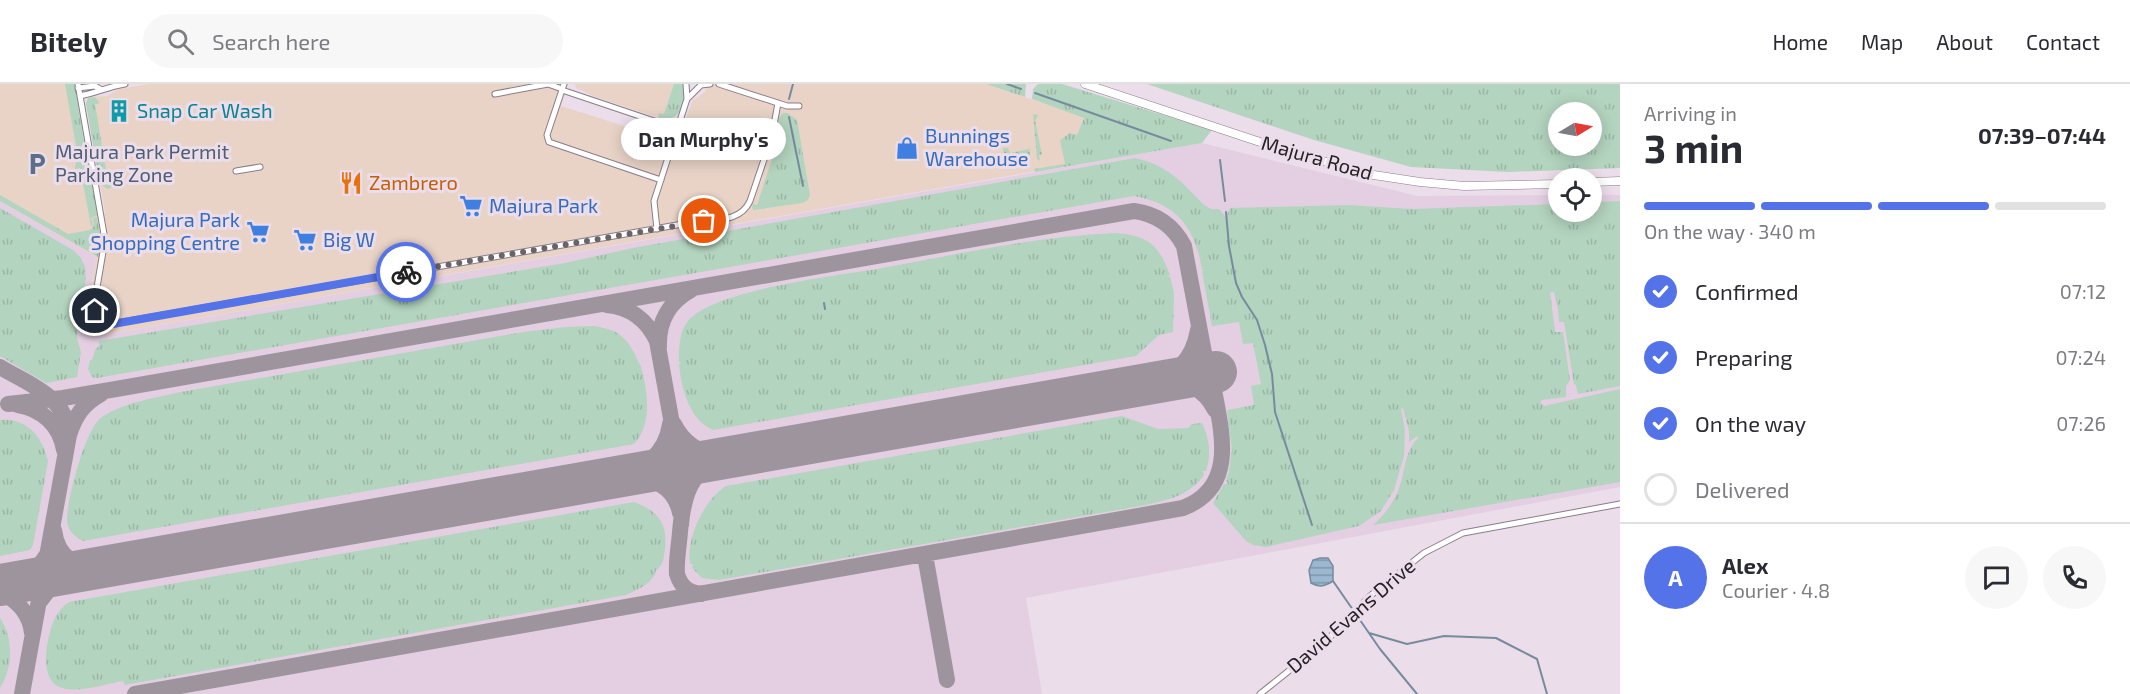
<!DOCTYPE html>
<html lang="en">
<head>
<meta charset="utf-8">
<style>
  :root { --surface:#fff; --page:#f7f7f7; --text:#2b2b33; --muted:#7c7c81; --line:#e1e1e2; --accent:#5573e9 }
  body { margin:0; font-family:"Exo 2",sans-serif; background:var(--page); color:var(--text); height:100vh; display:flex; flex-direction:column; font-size:22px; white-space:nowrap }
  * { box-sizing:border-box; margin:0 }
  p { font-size:20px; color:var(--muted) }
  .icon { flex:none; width:33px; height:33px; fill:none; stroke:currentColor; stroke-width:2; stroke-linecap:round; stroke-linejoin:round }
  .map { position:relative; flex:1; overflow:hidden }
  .side { display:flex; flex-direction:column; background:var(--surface); width:510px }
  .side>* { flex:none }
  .needle { width:39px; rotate:80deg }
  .fabs { position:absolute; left:1548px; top:18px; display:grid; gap:12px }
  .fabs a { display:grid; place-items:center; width:54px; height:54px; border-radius:50%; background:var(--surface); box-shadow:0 3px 15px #0003; font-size:30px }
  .pin { position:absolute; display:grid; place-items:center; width:51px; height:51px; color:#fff; margin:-26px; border:3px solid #fff; border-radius:50%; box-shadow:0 2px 6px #0007 }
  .courier { position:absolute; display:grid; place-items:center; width:60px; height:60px; margin:-30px; border:4px solid #5573e9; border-radius:50%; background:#fff; color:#222; box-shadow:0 2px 8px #0007 }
  .bubble { position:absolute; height:42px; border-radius:21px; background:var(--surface); box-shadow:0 3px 15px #0003; font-size:20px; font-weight:700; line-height:42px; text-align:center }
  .headline em { font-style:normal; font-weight:700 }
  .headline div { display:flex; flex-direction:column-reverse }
  .headline { display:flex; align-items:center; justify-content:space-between; height:102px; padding:0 24px }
  h1 { font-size:39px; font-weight:700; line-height:45px }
  .bar { display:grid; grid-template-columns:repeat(4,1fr); gap:9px 6px; align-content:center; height:72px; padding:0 24px }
  .bar i { height:8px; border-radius:4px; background:var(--line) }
  .bar .active { background:var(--accent) }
  .bar p { grid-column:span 4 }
  .line { display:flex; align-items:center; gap:15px; padding:0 24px; border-top:2px solid var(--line) }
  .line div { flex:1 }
  .round { display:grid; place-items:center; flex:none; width:63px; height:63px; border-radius:32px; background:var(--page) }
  ol { padding:0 24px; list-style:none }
  li { display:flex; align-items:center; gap:18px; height:66px }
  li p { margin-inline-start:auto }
  li .icon { padding:6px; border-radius:50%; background:var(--accent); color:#fff; stroke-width:4 }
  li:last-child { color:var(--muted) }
  li i { width:33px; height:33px; border:3px solid var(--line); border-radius:50% }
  header { display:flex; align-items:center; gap:36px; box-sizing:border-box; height:84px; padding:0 30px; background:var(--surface); border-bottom:2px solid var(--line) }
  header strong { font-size:28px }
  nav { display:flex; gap:33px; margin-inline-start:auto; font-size:21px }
  .search { width:420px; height:54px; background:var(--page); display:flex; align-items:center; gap:15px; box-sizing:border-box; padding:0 21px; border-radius:33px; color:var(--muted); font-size:22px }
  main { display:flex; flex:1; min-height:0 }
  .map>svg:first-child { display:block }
</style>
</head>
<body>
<header>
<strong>Bitely</strong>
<div class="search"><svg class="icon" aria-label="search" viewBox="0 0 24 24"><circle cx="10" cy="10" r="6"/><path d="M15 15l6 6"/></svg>Search here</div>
<nav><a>Home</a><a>Map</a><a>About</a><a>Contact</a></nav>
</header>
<main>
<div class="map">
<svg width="1620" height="610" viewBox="0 0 1620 610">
  <defs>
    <pattern id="grass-tufts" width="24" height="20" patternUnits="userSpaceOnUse" patternTransform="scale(1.5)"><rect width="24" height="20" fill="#b3d4bf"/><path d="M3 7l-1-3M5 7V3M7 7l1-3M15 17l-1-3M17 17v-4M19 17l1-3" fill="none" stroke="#9ab6a4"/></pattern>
    <pattern id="park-dots" width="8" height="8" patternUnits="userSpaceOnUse" patternTransform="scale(1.5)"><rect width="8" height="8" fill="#b3d4bf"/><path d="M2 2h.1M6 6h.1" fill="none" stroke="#9ab6a4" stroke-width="1.8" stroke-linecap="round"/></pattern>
    <pattern id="water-rules" width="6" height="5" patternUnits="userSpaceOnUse" patternTransform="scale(1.5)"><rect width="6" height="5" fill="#9ab9d1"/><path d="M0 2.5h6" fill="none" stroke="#7d96a9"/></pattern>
  </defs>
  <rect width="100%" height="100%" fill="#ebddea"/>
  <!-- commercial -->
  <path fill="#e9d3c7" d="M0 0H75L98 131 105 129 86 18 91 13 107 12 119 5 149 0H568L561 22 678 59 692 17 705 8 708 0H986L1084 33 1077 52 1082 79 91 253 87 250 84 239 96 173 0 117Z
    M575 0H683L680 26 674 35H662L589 11 590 10 576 4Z"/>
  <!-- built -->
  <path fill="#e3cfe1" d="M1202 59 1417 112 1558 111V128H1592V111H1620V403L1026 514 1042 610H0V117L96 173 84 238 87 250 92 253Z"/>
  <!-- grass -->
  <path fill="url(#grass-tufts)" fill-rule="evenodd" d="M65 0H75L85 63 82 68 75 69 71 64 76 62Z
    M674 0H683C691 16 679 40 658 34L659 29 664 30Z
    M986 0H1026L1025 13Z
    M1038 0H1062L1212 46 1202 59 1035 88 1034 85 1065 80 1060 56 1070 49 1077 51 1084 34 1032 15 1033 5Z
    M1147 0H1620V84L1508 88 1411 83 1314 56ZM1558 28H1592V62H1558Z
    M95 13 100 19 95 20 108 97H114L112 103 108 105 104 103 99 96 86 20 88 14Z
    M783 29H788L797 36 810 111 808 116 802 119 753 126 752 120 757 121 782 45 778 43 779 34Z
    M1135 74C1167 81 1182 98 1204 121L1211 125H1219L1226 133 1230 124 1349 121 1411 125 1558 120V128H1592V118L1620 117V302L1578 310 1576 301 1574 300 1564 238H1559L1558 225 1554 208H1550L1555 248H1563L1570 296 1566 302V313L1542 316 1540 318 1544 322 1620 305V398L1373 441C1384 431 1392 421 1398 407 1406 387 1403 370 1418 354L1417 352 1409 358V347L1403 324 1401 325 1405 346 1404 372 1394 406 1381 427 1359 442 1266 463 1253 461 1246 457 1213 419 1224 400H1228L1226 396 1229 387 1232 366 1227 326 1254 321 1251 302 1261 300 1253 259 1243 260 1239 238 1212 242 1202 187 1205 186H1202C1195 143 1177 120 1134 112L97 294 92 293 88 285 90 276H92L95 266 99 262V257L565 179 633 164Z
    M83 76 89 80 98 131 91 134 93 141 91 142 80 84 75 85 76 78Z
    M0 111 68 150 90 146 94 142 93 134 97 133 102 159 100 174 0 117Z
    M0 124 73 166 81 174 85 183 86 195 78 238 77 254 81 268 77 293 46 299 0 272Z
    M1116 149C1149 152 1158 160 1170 191L1167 193H1170L1174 209 1173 248 1159 251 1136 272 713 346C689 336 681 303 679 280L682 279 679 278C679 262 679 243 693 232 726 205 833 192 877 185 956 171 1036 152 1116 149Z
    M593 242C625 246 629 258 642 285L639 286H642C648 310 652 341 634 360L83 457C75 453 67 446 67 436 67 416 85 344 102 333 125 318 155 314 181 308L523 248 566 243Z
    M1122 332 1158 345 1188 344 1192 340 1202 339C1209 354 1212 370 1206 387H1203L1204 391C1190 411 1169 416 1146 421L719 496 702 494 692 484 693 480H690C686 454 704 416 726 402Z
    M0 336C27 333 43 354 48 377L33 461 30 466 0 472Z
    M634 418C658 427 668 439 665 465 664 474 663 482 656 486 654 499 637 506 626 511L125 601 123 597C105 600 80 609 62 604 37 597 47 553 54 536 58 528 62 523 69 518Z
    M0 534C14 554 13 584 0 604Z"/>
  <!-- park -->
  <path fill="url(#park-dots)" d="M1033 30 1038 31 1036 36H1035L1042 71H1039L1040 77 1037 75Z
    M1029 60 1030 71 1027 76 1005 80 1003 64H1008L1010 69 1029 65Z"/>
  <!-- water -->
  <path fill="url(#water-rules)" stroke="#778b9e" stroke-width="1.5" d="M1320 474H1328L1333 482V497C1325 502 1320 504 1311 499L1309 486 1313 476Z"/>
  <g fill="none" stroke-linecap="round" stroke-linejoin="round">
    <!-- stream -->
    <path stroke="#778b9e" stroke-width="2" d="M1007 0 1021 5
      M1035 9 1171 57
      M789 15 793 0
      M789 33 803 102
      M1220 76 1225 117
      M1226 128 1229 162 1236 199 1242 213 1257 236 1265 261 1272 290 1275 328 1312 441
      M824 219 825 225
      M1333 497 1380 565 1417 610
      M1369 549 1407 560 1444 552 1496 554 1537 575 1547 610"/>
    <!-- taxiway -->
    <path stroke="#9e949e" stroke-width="16" d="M607 221C630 223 647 236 657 257L682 395 683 422 681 441
      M659 263C658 238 669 218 691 206
      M0 283C28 300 66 312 69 350
      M1162 297C1186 296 1204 304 1215 326
      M1143 300C1175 291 1192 280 1198 246
      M8 320 63 314 116 305 1134 127C1157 130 1173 141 1184 162L1208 290
      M18 321C42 325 60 341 64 366
      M674 340C696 384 742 371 781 364
      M627 391C652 393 675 402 680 429
      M615 393C643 388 666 369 670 340
      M54 446C58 476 77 483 104 483
      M925 471 947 596
      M7 500C25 495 36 488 46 472
      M0 508C17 516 30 530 32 549
      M701 510C688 508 681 503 677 490 676 476 679 462 680 448 684 402 693 380 743 371
      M41 516 56 496 78 487
      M22 610 69 351C75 332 83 320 101 310
      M135 610 1183 424C1243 401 1218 337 1211 289"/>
    <!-- runway -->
    <path stroke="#9e949e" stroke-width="42" d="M0 501 1216 288"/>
    <!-- street casing -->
    <g stroke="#8a7d89" stroke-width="7">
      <path id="street" d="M78 0 105 156 94 221 95 227 100 235 111 240 694 138C714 135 740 139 750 117L772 52 778 19
        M564 0 547 51 549 58 661 96
        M719 0 787 22H799
        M701 1 710 0
        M78 4 95 2 100 5
        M562 6 678 45
        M495 10 548 0 562 5
        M80 12C96 9 107 3 125 0
        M687 15 700 2
        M236 87 260 83
        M657 145 654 117 687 15 686 0
        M1260 610 1326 557 1370 512 1424 469 1463 449 1620 420"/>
    </g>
    <!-- secondary casing -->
    <g stroke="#8a7d89" stroke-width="9">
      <path id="secondary" d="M1085 0 1263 59 1367 90 1420 98 1464 102 1558 100
        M1592 98 1620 97"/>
    </g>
    <!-- street -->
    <use href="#street" stroke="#fff" stroke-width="5"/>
    <!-- secondary -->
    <use href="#secondary" stroke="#fff" stroke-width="8"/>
  </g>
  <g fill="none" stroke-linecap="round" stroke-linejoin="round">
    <!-- done -->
    <path stroke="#6b636b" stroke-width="6" stroke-dasharray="0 10.8" d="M406 188 704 137"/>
    <!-- route -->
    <path stroke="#5573e9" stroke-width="8" d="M95 227 102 236 113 240 406 188"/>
  </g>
  <!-- icons -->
  <defs>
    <g id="building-bare" transform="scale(1.8)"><path d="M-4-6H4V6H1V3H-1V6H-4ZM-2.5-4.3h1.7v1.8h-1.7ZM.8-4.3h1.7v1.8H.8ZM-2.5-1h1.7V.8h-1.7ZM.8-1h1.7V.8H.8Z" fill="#0f9aa8" stroke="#ebddea" stroke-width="2.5" paint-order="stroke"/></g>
    <g id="shop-bare" transform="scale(1.8)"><path d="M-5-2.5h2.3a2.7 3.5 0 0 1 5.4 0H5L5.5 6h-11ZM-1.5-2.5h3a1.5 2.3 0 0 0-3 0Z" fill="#3f7fe0" stroke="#ebddea" stroke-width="2.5" paint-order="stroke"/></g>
    <g id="parking-bare" transform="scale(1.8)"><path d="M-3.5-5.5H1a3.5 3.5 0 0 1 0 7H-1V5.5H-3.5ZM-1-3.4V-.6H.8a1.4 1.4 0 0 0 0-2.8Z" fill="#5c6f8a" stroke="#ebddea" stroke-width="2.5" paint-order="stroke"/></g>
    <g id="restaurant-bare" transform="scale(1.8)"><path d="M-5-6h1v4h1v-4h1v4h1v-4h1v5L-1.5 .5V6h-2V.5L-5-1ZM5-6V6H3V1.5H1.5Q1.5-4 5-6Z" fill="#e8710a" stroke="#ebddea" stroke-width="2.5" paint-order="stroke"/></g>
    <g id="supermarket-bare" transform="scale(1.8)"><path d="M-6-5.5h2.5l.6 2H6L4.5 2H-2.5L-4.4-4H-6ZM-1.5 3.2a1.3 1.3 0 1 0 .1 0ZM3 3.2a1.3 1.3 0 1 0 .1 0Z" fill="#3f7fe0" stroke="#ebddea" stroke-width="2.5" paint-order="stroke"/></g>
  </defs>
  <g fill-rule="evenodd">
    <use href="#building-bare" x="119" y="27"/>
    <use href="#shop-bare" x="907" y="64"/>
    <use href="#parking-bare" x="37" y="80"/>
    <use href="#restaurant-bare" x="351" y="99"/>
    <use href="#supermarket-bare" x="471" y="122"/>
    <use href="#supermarket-bare" x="258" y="148"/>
    <use href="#supermarket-bare" x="305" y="156"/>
  </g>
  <g text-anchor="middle" stroke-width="6" stroke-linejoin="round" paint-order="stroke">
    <!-- culture labels -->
    <g font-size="20" fill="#0d838f" stroke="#ebddea" text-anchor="start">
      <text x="137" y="34">Snap Car Wash</text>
    </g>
    <!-- shop labels -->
    <g font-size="20" fill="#366cbe" stroke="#ebddea" text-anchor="start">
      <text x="925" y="59">Bunnings<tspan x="925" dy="23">Warehouse</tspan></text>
      <text x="489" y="129">Majura Park</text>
      <text x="240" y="143" text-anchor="end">Majura Park<tspan x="240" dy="23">Shopping Centre</tspan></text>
      <text x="323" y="163">Big W</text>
    </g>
    <!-- service labels -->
    <g font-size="20" fill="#4e5e75" stroke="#ebddea" text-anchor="start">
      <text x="55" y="75">Majura Park Permit<tspan x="55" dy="23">Parking Zone</tspan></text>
    </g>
    <!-- street labels -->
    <g font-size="20" fill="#262126" stroke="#ebddea">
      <text transform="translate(1317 74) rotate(16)" y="7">Majura Road</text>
      <text transform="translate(1351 532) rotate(-41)" y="7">David Evans Drive</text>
    </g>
    <!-- food labels -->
    <g font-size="20" fill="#c56008" stroke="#ebddea" text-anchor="start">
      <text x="369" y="106">Zambrero</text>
    </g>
  </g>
</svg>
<div class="fabs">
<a><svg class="needle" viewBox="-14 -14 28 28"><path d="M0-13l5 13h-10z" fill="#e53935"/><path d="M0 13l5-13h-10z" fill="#7c7c81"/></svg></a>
<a><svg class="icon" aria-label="locate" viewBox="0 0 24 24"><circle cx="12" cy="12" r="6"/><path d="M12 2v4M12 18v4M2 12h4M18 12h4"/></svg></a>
</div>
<div class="pin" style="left:704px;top:137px;background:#ea580c"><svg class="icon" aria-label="bag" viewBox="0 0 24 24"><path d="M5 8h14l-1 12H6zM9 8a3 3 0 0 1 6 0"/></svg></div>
<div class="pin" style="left:95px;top:227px;background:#1f2937"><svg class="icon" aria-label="home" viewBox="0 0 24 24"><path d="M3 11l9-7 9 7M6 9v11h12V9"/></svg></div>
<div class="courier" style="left:406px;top:188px"><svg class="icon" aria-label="bike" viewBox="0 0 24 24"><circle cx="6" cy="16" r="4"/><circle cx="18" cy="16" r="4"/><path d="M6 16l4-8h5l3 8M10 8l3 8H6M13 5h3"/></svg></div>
<div class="bubble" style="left:621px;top:34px;width:165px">Dan Murphy's</div>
</div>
<section class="side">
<div class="headline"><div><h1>3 min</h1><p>Arriving in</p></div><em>07:39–07:44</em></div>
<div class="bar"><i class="active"></i><i class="active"></i><i class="active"></i><i></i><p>On the way · 340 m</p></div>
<ol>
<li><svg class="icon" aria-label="check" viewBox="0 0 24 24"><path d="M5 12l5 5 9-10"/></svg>Confirmed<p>07:12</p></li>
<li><svg class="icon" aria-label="check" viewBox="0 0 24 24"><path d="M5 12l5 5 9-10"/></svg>Preparing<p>07:24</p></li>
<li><svg class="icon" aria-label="check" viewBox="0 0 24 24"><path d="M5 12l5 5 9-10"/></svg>On the way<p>07:26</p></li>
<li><i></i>Delivered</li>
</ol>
<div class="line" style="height:108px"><b class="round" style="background:var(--accent);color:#fff">A</b><div><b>Alex</b><p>Courier · 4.8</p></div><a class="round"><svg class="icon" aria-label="chat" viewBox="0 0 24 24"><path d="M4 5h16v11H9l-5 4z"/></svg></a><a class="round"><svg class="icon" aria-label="phone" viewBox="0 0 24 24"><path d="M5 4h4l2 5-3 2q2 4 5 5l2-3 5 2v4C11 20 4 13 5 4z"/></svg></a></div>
</section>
</main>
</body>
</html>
